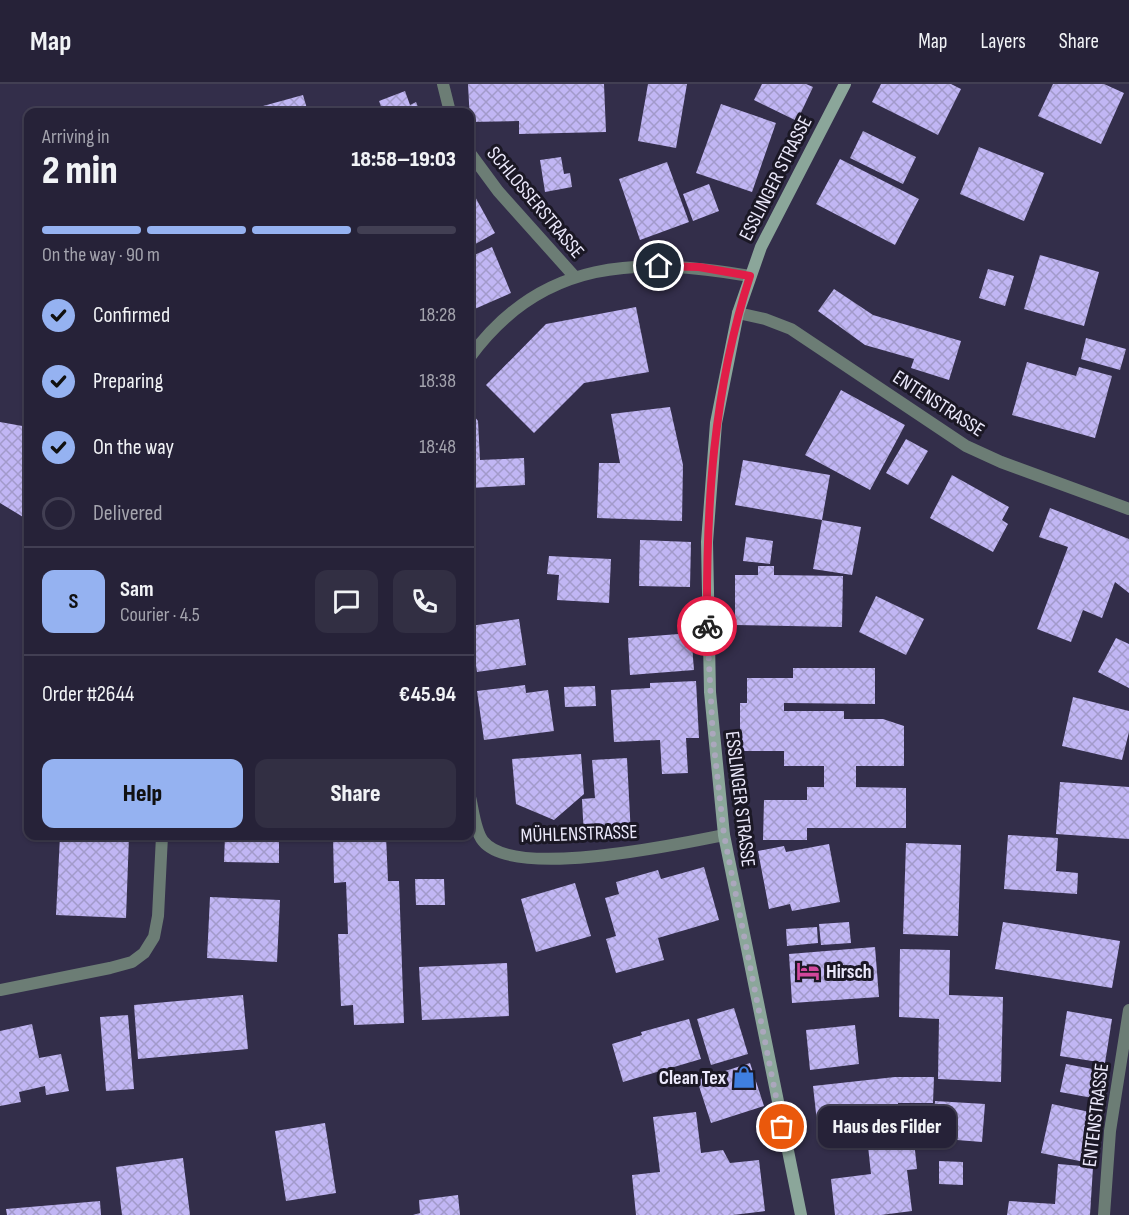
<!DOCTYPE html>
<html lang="en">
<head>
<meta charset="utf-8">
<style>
  :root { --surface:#262238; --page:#322f43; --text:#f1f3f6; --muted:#a4a4ae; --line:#423f53; --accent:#95b2f1 }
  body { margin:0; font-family:"Sofia Sans Condensed",sans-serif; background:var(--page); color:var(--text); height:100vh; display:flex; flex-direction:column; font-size:22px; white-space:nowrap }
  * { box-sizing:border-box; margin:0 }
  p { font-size:20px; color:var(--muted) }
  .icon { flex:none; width:33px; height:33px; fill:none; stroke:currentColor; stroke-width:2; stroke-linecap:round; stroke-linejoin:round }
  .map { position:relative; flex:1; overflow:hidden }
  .panel { position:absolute; left:24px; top:24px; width:450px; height:732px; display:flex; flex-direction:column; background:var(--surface); border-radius:12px; box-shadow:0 2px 4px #0004,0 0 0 2px var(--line) }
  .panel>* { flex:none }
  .pin { position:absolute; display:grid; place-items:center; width:51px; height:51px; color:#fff; margin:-26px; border:3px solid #fff; border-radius:50%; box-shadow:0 2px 6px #0007 }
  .courier { position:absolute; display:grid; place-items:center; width:60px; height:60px; margin:-30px; border:4px solid #e11d48; border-radius:50%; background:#fff; color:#222; box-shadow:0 2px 8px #0007 }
  .bubble { position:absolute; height:42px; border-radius:12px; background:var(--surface); box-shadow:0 2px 4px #0004,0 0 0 2px var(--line); font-size:20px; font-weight:800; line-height:42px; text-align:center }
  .summary em { font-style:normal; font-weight:800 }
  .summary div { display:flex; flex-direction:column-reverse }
  .summary { display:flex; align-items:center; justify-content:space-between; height:102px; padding:0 18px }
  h1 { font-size:39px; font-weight:800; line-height:45px }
  .bar { display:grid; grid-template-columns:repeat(4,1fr); gap:9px 6px; align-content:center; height:72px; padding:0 18px }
  .bar i { height:8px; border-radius:4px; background:var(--line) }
  .bar .current { background:var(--accent) }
  .bar p { grid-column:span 4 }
  .line { display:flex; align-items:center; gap:15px; padding:0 18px; border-top:2px solid var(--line) }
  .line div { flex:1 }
  .round { display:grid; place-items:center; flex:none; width:63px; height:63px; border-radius:12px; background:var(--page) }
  ol { padding:0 18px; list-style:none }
  li { display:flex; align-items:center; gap:18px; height:66px }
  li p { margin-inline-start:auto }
  li .icon { padding:6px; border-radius:50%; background:var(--accent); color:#111; stroke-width:4 }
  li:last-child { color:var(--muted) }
  li i { width:33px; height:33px; border:3px solid var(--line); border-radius:50% }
  .cta { display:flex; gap:12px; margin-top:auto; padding:12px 18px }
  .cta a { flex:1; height:69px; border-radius:12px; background:var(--accent); color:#111; font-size:24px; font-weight:800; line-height:69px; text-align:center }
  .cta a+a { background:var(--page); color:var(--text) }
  header { display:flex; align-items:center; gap:36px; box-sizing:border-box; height:84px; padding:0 30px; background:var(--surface); border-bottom:2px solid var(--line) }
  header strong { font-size:28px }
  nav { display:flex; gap:33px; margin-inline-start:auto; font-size:21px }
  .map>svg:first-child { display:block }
</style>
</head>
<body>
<header>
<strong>Map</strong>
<nav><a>Map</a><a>Layers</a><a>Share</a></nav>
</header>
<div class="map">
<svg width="1129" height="1131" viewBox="0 0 1129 1131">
  <defs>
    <pattern id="building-cross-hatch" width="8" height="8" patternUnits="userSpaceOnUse" patternTransform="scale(1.5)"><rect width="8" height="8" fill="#c1b6f4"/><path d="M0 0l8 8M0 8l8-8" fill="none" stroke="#a29aca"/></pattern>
  </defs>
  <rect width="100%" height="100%" fill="#332e4a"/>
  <!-- building -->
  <path fill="url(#building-cross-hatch)" d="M468 0H604L606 48 519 50V37L470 38Z
    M648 0H687L676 64 638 57Z
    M762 0H806L813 3 797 37 754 16Z
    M881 0H951L961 5 938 51 872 18Z
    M1053 0H1104L1124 9 1101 60 1038 32Z
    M405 7 410 21 416 18 420 28H383L379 17Z
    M303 11 308 28H265L263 22Z
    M721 20 776 39 752 108 696 89Z
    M863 47 916 73 903 100 850 74Z
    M979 63 1044 89 1024 137 960 110Z
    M561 73 564 90 570 89 572 103 545 108 540 76Z
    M840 75 919 115 895 161 816 120Z
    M667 78 689 138 640 156 619 95Z
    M709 100 719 127 693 137 683 110Z
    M473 109 495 149 470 163V111Z
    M492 163 511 209 470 227V173Z
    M1040 171 1099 188 1084 242 1024 225Z
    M988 185 1014 192 1005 222 979 214Z
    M834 205 873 231 961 257 949 296 911 284 914 275 865 261 818 227Z
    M636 223 649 288 584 299 534 349 486 301 546 240Z
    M1086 254 1126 265 1120 286 1081 275Z
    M1027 278 1076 292 1079 283 1112 292 1095 354 1012 331Z
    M841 306 905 341 870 406 805 371Z
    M670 323 683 381 682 437 597 434 599 379H620L611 330Z
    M470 327 478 337 480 376 524 374 525 401 470 404Z
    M0 338 28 343V436L0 419Z
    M906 355 928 367 908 401 886 389Z
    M743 376 830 391 822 436 861 443 852 491 813 485 822 436 735 421Z
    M952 391 1009 423 1002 436 1008 440 993 468 930 434Z
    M1050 424 1129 455V509L1115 498 1102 534 1083 526 1071 558 1037 545 1068 463 1039 453Z
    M746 453 773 457 770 480 743 477Z
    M640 456 691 458 690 503 639 502Z
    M549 472 611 475 609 519 557 516 559 491 547 490Z
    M758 482H774V491L843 492 842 543 735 541V491H758Z
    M876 512 924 535 906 571 859 548Z
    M519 535 526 581 477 588 470 542Z
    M691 549 694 586 630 591 628 554Z
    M1116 554 1129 560V604L1098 588Z
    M793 584H875V620L784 619V627H844V635H883L904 642V682H856V703L906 704V744H807V756H763L764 716H807V703H824V682H784V667H740V619H747V594H793Z
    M696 597 699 654H686L688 689 662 690 660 656 614 658 611 606 650 604V599Z
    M525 601 526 609 548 606 554 647 484 656 477 607Z
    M595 602 596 622 565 623 564 603Z
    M1073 613 1129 627V648L1122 676 1062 662Z
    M581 670 584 710 554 736 516 720 512 675Z
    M627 674 631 752 584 754 582 715 595 714 592 676Z
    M1060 698 1129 703V755L1056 750Z
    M1008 751 1058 754 1056 787 1078 789 1077 810 1004 805Z
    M60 752H129L126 834 56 831Z
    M225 752H279V779L224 778Z
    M333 752H386L388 797H399L404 939 354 941 353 921 341 922 338 850H348L346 798 334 799Z
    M906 759 961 761 958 852 903 850Z
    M829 760 840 818 792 827 790 820 769 825 758 767 784 762 786 768Z
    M704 783 719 836 658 854 664 876 616 889 606 855 616 852 605 814 619 810 616 798 658 786 661 795Z
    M415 795H444L445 821H416Z
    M575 799 591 852 536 868 521 815Z
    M210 813 280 816 277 878 207 874Z
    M849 838 851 859 821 861 819 840Z
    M1003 838 1120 857 1112 904 995 885Z
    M817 843 818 859 787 862 786 845Z
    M875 863 879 913 792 919 789 870Z
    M900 865 950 866 949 911 1003 913 1001 998 938 995 939 935 899 933Z
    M507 879 509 932 422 936 419 883Z
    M243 911 248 965 138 975 134 921Z
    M734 924 748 970 711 981 697 935Z
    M1067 927 1112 935 1105 979 1060 972Z
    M128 931 134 1005 106 1007 100 933Z
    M689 935 701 975 623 998 612 960 642 951 641 948Z
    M32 940 39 974 61 970 69 1007 46 1011 45 1002 19 1008 21 1018 0 1022V947Z
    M855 941 859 980 810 986 806 946Z
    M750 979 764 1022 711 1039 697 996Z
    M1066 980 1103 987 1098 1015 1060 1008Z
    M895 993H934L933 1019H898L900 1038 818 1047 813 1002Z
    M935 1017 985 1020 982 1058 932 1054Z
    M1052 1020 1099 1030 1089 1079 1041 1069Z
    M696 1028 701 1069 723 1066 730 1079 759 1076 765 1127 733 1131H636L632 1091 660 1088 653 1033Z
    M325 1039 336 1109 286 1117 275 1047Z
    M914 1057 917 1085 907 1086 912 1127 881 1131H835L831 1095 871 1090 868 1062Z
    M183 1074 190 1131H122L116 1083Z
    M939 1077 963 1078V1101L939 1100Z
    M1058 1080 1093 1083 1090 1131H1007L1009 1117 1055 1120Z
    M458 1111 460 1131H413L420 1129 419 1116Z
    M100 1117 101 1131H7L6 1125Z"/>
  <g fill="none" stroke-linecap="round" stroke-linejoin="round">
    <!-- street -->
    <path stroke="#6c7d75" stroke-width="12" d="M443 0 450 28
      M470 69 498 107 574 192
      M738 229 765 235 791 245 966 362 1001 378 1129 425
      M470 273C542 174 638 173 750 192
      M470 713C473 725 475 747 483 757 514 796 679 760 724 751
      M0 906 110 884 132 878 144 869 154 853 158 832 162 752
      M1104 1131 1110 1047 1129 926"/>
    <!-- secondary -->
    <path stroke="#8ba69a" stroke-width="12" d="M801 1131 724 751 710 608 707 458 716 339 738 229 761 163 845 0"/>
  </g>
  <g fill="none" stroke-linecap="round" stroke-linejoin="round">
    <!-- done -->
    <path stroke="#aba7bd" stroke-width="6" stroke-dasharray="0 10.8" d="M707 542 713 654 724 751 782 1043"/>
    <!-- route -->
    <path stroke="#e11d48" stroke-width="8" d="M659 182 699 183 750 192C713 306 706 423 707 542"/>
  </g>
  <!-- icons -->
  <defs>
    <g id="hotel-bare" transform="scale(1.8)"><path d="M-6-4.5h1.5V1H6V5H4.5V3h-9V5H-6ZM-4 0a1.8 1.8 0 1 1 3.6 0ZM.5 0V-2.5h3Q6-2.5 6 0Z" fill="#d1479c" stroke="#1b1825" stroke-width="2.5" paint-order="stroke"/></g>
    <g id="shop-bare" transform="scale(1.8)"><path d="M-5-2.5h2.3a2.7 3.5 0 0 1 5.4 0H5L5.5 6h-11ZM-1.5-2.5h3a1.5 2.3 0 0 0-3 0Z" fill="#3f7fe0" stroke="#1b1825" stroke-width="2.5" paint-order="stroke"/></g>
  </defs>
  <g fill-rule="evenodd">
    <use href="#hotel-bare" x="808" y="887"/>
    <use href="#shop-bare" x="744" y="993"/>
  </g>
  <g text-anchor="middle" stroke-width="6" stroke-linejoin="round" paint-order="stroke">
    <!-- street labels -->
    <g font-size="20" fill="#ebe8fb" stroke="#1b1825">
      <text transform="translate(775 94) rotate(-63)" y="7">ESSLINGER STRASSE</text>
      <text transform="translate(536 118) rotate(50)" y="7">SCHLOSSERSTRASSE</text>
      <text transform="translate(939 319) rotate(33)" y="7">ENTENSTRASSE</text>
      <text transform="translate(741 715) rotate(83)" y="7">ESSLINGER STRASSE</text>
      <text transform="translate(579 749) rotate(-2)" y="7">MÜHLENSTRASSE</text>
      <text transform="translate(1095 1031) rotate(-83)" y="7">ENTENSTRASSE</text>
    </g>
    <!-- poi labels -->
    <g font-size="20" font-weight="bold" fill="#ebe8fb" stroke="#1b1825" text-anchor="start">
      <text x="826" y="894">Hirsch</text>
      <text x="726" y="1000" text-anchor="end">Clean Tex</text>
    </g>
  </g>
</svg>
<div class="pin" style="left:782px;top:1043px;background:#ea580c"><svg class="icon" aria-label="bag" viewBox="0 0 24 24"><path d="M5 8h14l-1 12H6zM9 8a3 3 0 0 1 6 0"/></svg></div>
<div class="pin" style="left:659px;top:182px;background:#1f2937"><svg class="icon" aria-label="home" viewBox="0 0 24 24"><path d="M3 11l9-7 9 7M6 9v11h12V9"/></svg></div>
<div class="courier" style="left:707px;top:542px"><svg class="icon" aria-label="bike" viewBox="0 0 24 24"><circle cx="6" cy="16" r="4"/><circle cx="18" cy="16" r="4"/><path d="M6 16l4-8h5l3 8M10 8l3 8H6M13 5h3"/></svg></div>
<div class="bubble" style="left:818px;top:1022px;width:138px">Haus des Filder</div>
<section class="panel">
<div class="summary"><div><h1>2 min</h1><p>Arriving in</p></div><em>18:58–19:03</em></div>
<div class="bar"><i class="current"></i><i class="current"></i><i class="current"></i><i></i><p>On the way · 90 m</p></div>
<ol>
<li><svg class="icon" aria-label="check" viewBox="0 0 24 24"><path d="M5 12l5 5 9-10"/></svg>Confirmed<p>18:28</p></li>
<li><svg class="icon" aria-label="check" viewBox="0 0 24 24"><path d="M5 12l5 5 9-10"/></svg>Preparing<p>18:38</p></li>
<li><svg class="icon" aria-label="check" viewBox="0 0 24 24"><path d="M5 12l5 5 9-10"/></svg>On the way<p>18:48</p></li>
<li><i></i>Delivered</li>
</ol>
<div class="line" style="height:108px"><b class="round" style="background:var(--accent);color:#111">S</b><div><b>Sam</b><p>Courier · 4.5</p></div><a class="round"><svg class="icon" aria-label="chat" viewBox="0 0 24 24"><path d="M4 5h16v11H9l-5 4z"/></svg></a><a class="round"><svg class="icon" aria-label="phone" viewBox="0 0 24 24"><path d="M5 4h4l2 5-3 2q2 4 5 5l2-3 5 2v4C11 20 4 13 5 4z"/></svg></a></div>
<div class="line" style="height:78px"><div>Order #2644</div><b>€45.94</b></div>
<div class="cta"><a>Help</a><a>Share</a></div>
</section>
</div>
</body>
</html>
